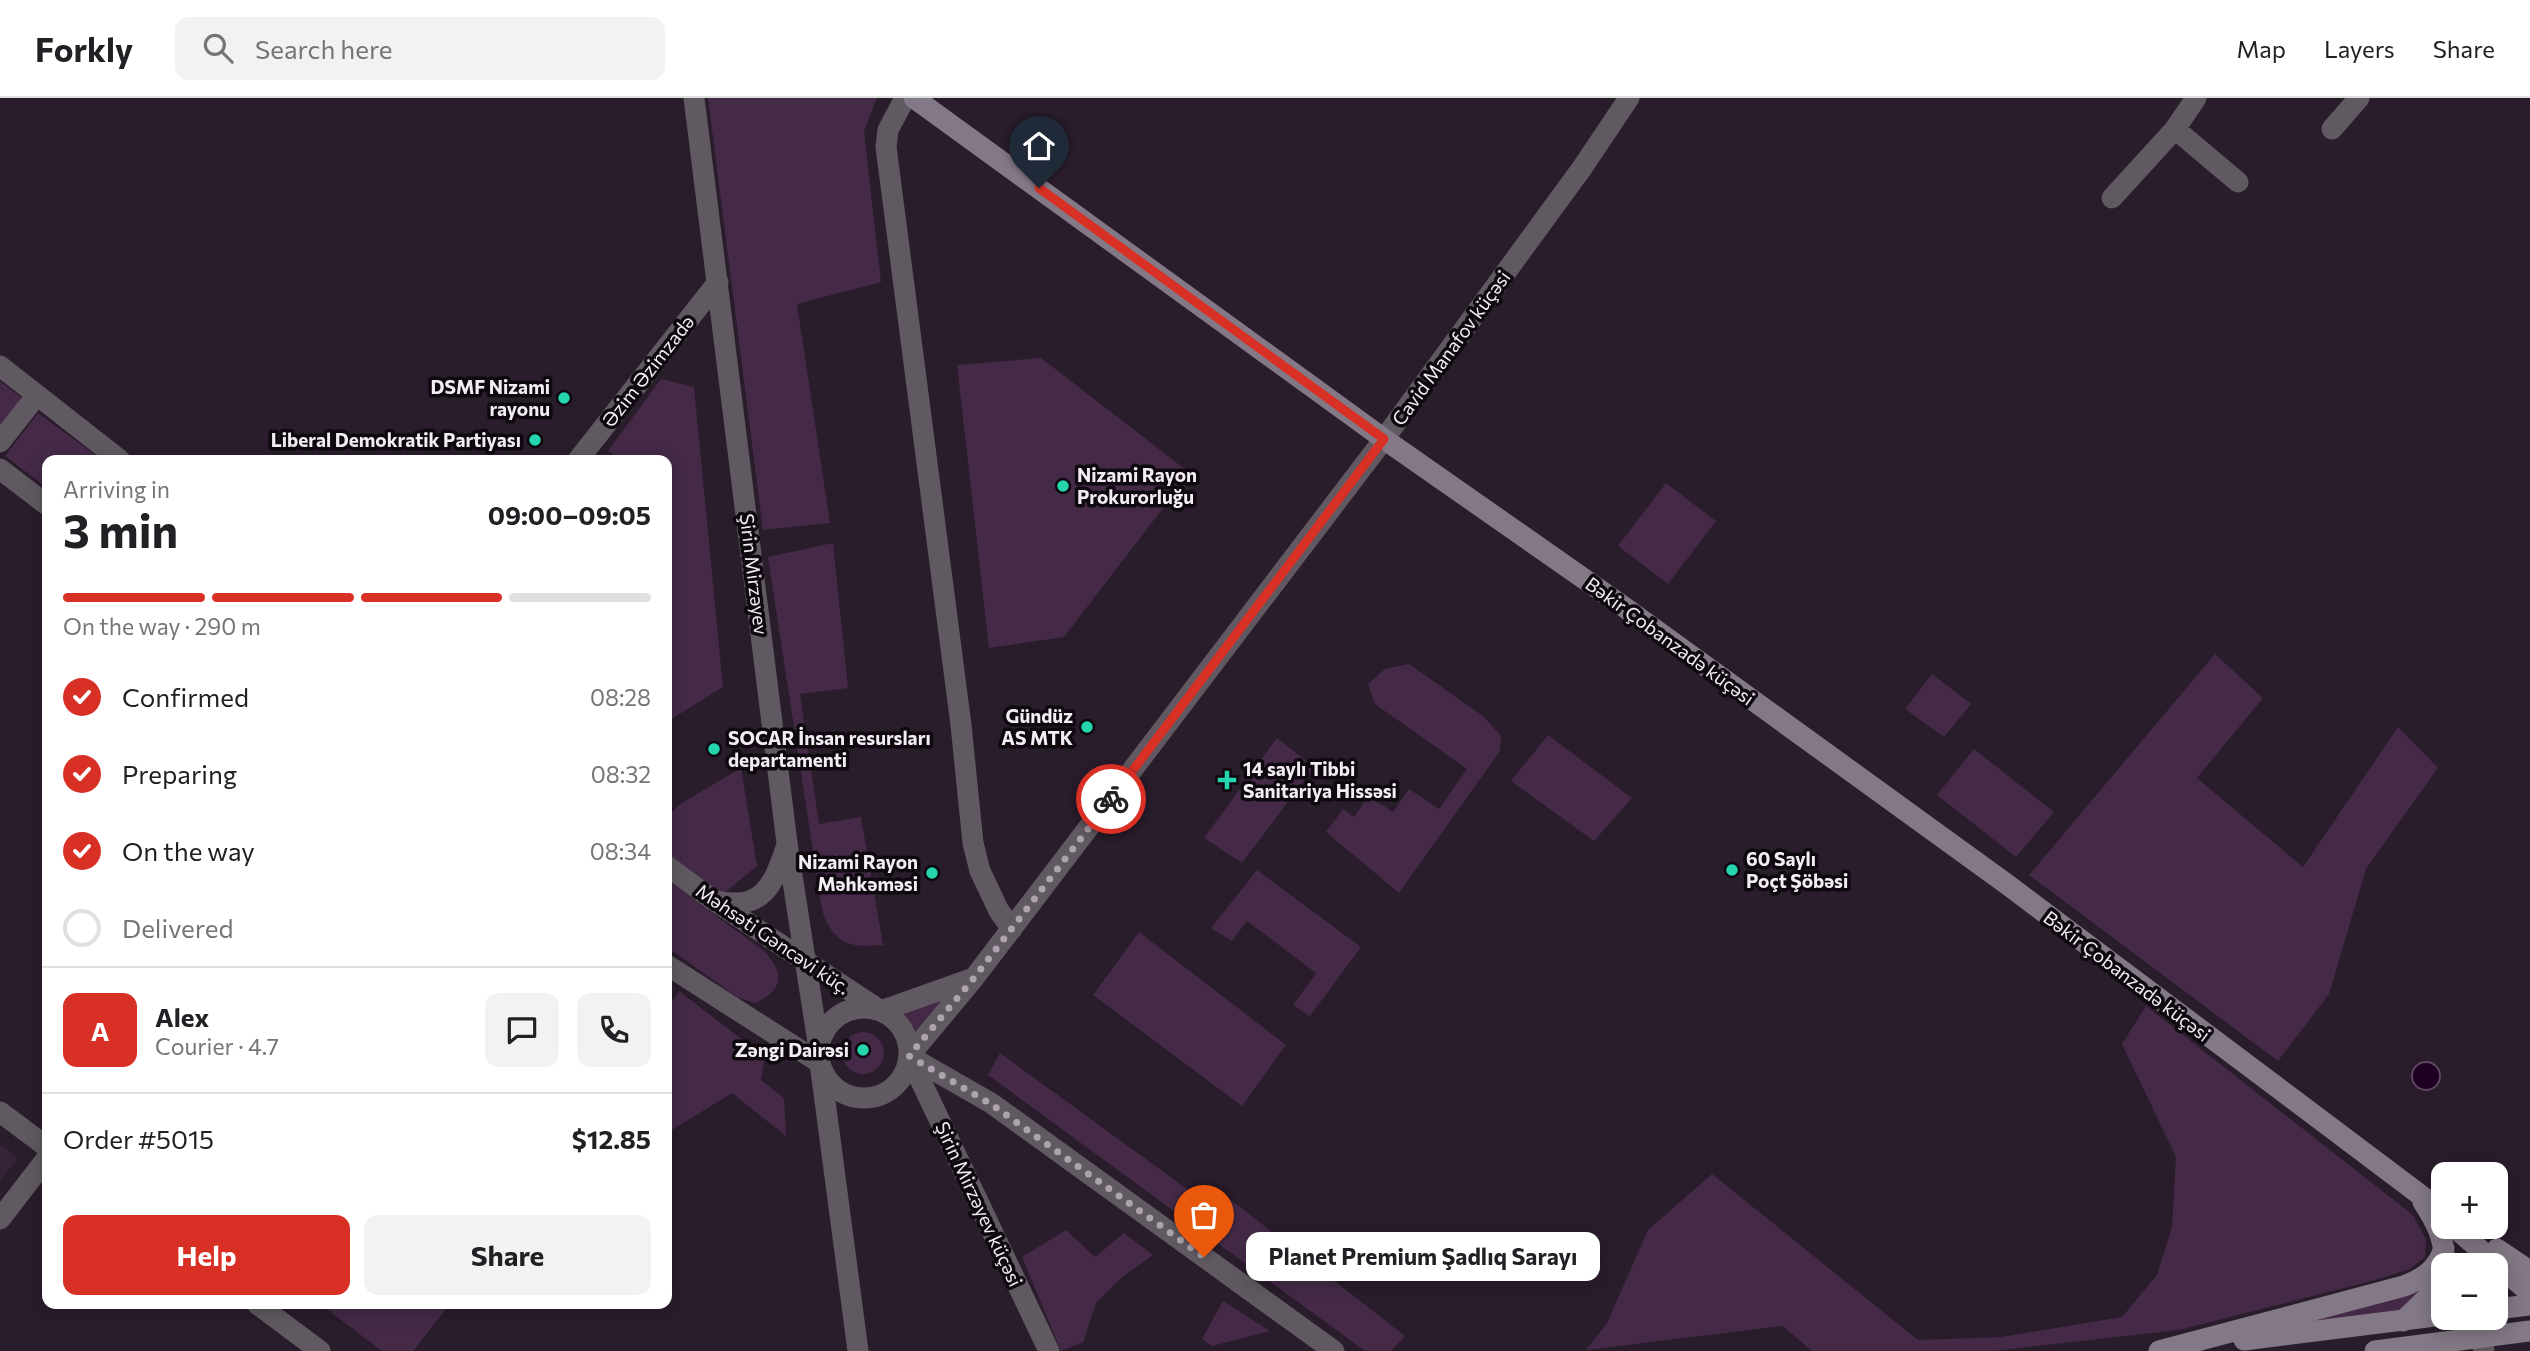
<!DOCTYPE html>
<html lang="en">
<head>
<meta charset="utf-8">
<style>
  :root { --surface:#fff; --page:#f2f2f2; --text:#202124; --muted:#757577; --line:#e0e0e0; --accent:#d93025 }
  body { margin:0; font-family:Commissioner,sans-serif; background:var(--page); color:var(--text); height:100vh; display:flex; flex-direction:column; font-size:26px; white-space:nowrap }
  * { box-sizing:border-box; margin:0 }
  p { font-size:23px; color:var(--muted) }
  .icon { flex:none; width:38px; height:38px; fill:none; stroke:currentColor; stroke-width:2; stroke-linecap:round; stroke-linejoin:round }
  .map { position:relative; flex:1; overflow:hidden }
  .drawer { position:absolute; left:42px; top:357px; width:630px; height:854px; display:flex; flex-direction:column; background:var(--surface); border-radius:14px; box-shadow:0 4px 18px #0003 }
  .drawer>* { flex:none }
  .buttons { position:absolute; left:2431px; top:1064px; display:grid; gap:14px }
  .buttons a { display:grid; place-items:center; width:77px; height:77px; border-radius:14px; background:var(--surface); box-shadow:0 4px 18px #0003; font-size:35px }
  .pin { position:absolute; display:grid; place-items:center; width:60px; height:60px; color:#fff; margin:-72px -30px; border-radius:50% 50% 50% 0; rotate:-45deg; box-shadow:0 0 7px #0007 }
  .pin .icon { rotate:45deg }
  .courier { position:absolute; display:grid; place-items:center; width:70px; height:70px; margin:-35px; border:5px solid #d93025; border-radius:50%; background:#fff; color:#222; box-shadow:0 2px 9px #0007 }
  .bubble { position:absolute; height:49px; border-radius:14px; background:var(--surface); box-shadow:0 4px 18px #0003; font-size:23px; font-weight:700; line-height:49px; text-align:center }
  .head em { font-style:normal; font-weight:700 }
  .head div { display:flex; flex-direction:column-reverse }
  .head { display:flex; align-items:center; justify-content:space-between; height:119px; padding:0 21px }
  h1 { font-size:46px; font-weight:700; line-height:52px }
  .bar { display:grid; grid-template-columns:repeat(4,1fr); gap:10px 7px; align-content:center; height:84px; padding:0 21px }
  .bar i { height:9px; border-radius:5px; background:var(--line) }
  .bar .on { background:var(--accent) }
  .bar p { grid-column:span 4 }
  .line { display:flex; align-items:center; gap:18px; padding:0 21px; border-top:2px solid var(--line) }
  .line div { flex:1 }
  .round { display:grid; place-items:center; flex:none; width:74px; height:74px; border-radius:14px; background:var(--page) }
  ol { padding:0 21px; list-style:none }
  li { display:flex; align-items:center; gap:21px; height:77px }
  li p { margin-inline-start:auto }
  li .icon { padding:7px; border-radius:50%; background:var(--accent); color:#fff; stroke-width:4 }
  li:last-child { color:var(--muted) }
  li i { width:38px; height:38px; border:4px solid var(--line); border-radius:50% }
  .button { display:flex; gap:14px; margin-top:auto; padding:14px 21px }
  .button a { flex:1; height:80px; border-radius:14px; background:var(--accent); color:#fff; font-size:28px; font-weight:700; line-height:80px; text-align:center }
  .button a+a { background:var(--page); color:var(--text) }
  header { display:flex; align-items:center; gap:42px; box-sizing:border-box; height:98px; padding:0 35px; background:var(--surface); border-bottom:2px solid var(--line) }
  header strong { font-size:33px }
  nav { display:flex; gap:38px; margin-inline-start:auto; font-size:24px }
  .search { width:490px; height:63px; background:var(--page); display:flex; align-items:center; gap:18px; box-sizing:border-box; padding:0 24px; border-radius:14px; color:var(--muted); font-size:26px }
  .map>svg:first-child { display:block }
</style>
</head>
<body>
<header>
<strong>Forkly</strong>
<div class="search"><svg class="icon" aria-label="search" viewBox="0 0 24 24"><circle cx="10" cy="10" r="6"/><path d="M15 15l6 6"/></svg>Search here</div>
<nav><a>Map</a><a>Layers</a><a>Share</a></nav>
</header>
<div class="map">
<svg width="2530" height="1253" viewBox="0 0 2530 1253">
  <rect width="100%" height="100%" fill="#291c2b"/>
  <!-- built -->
  <path fill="#352337" d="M0 1046 18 1060 0 1083Z"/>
  <!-- green -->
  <path fill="#442a47" d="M708 0H877L864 33 881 184 797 206 830 425 763 432Z
    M1041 260 1190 375 1064 539 989 550 957 267Z
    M661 281 694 289 723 589 667 624V362H619L608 353Z
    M0 283 23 301 0 330Z
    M38 315 102 362H47V390L5 358Z
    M1666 385 1716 423 1668 486 1618 448Z
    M833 445 848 590 800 596 819 726 861 719 883 847C850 850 833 846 822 812L768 459Z
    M2215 556 2263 600 2197 680 2303 769 2398 629 2438 670 2366 771 2329 896 2278 963 2029 777Z
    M1409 566 1483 618 1501 638 1500 653 1399 795 1326 734 1343 711 1354 719 1369 698 1393 714 1409 691 1439 711 1467 671 1375 606 1368 586 1385 571Z
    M1932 576 1971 606 1944 639 1905 611Z
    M1548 637 1632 700 1594 743 1511 683Z
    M1277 640 1314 669 1242 765 1204 740Z
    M1974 651 2054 714 2016 759 1937 697Z
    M741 670 757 768 723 796 667 755V719L680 706Z
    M1257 772 1361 849 1310 918 1293 907 1316 875 1247 823 1232 843 1211 830Z
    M667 782 764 853C785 875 784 892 755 905L737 899 667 849Z
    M1139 834 1286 947 1242 1008 1093 897Z
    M679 893 765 959 761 982 784 1000 786 1038 732 995 667 1035V910Z
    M950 898 917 934 904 916Z
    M2146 908 2413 1117 2426 1141 2425 1159 2410 1171 2375 1182 2179 1232 1993 1253H1812L1783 1228 1586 1252 1607 1225 1648 1132 1712 1076 1918 1242 2001 1239 2122 1219 2157 1177 2172 1129 2176 1059 2122 946Z
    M842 955a21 21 0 1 1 42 0a21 21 0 1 1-42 0Z
    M1000 955 1198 1099 1217 1091 1405 1238 1391 1253H1365L988 977Z
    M1066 1132 1095 1159 1124 1135 1153 1157 1121 1180 1096 1205 1083 1244 1061 1253 1022 1159Z
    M2423 1189 2404 1211 2292 1228Z
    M1223 1203 1270 1233 1212 1248 1202 1241Z
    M320 1206H450L413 1253H382Z"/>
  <!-- water -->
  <path fill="#1d0022" stroke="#5e4661" stroke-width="2" d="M2412 978a14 14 0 1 1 28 0a14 14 0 1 1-28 0Z"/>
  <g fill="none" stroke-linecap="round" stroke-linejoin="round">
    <!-- street -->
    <path stroke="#605961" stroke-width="21" d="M694 0 787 745 819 951
      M905 0 888 32 886 49 961 627 973 745 980 773 999 813 1012 831
      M2175 31 2238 84
      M2332 31 2359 0
      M2112 100 2175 31 2196 0
      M0 268 120 362
      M0 344 37 297
      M578 362 718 184
      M0 371 47 407
      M667 768 713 802 881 913 974 880
      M717 803C762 813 773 788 786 750
      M667 867 820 965 858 1253
      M819 955a45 45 0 1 1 90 0a45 45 0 1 1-90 0Z
      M909 958 974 880 1384 341 1582 70 1629 0
      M909 958 991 1005 1334 1253
      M909 958 1049 1253
      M0 1014 47 1049
      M0 1121 47 1060
      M257 1206 320 1253
      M2472 1220 2478 1228 2484 1253"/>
    <!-- secondary -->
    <path stroke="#837885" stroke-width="21" d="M914 0 1384 341 1620 506 2008 787 2443 1114
      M2423 1104C2436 1124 2445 1140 2444 1165
      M2454 1129 2530 1195
      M2497 1151 2530 1173
      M2496 1211 2530 1207
      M2403 1223 2432 1195 2443 1173
      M2244 1242 2443 1217
      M2159 1253 2404 1188C2424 1180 2437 1172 2444 1150
      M2375 1253 2530 1233"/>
  </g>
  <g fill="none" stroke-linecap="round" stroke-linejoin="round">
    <!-- done -->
    <path stroke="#ada3ae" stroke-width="7" stroke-dasharray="0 12.6" d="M1111 701 974 880 909 958 991 1006 1204 1159"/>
    <!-- route -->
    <path stroke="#d93025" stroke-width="9" d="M1039 90 1384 341 1111 701"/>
  </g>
  <!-- markers -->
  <g fill="#24d5ae" stroke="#0e080f" stroke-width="2.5">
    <circle cx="564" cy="300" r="7"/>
    <circle cx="535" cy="342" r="7"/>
    <circle cx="1063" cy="388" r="7"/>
    <circle cx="1087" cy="629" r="7"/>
    <circle cx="714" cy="651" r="7"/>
    <path d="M1223.5 671.5h7v7h7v7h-7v7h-7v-7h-7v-7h7z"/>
    <circle cx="1732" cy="772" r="7"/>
    <circle cx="932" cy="775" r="7"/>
    <circle cx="863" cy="952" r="7"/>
  </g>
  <g text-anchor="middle" stroke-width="7" stroke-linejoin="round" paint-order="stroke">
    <!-- street labels -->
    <g font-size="19" fill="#f4ebf5" stroke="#0e080f">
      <text transform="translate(1451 250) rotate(-54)" y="7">Cavid Manafov küçəsi</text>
      <text transform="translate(648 273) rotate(-52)" y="7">Əzim Əzimzadə</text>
      <text transform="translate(754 476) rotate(83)" y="7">Şirin Mirzəyev</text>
      <text transform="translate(1670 543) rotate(36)" y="7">Bəkir Çobanzadə küçəsi</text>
      <text transform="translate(773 841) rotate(34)" y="7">Məhsəti Gəncəvi küç.</text>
      <text transform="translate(2127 878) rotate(37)" y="7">Bəkir Çobanzadə küçəsi</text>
      <text transform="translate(979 1106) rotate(65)" y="7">Şirin Mirzəyev küçəsi</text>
    </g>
    <!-- poi labels -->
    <g font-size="19" font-weight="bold" fill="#f4ebf5" stroke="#0e080f" text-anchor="end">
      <text x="550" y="296">DSMF Nizami<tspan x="550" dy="22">rayonu</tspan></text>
      <text x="521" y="349">Liberal Demokratik Partiyası</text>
      <text x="1077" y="384" text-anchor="start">Nizami Rayon<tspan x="1077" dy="22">Prokurorluğu</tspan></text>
      <text x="1073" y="625">Gündüz<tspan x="1073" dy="22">AS MTK</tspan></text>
      <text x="728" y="647" text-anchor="start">SOCAR İnsan resursları<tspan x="728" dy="22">departamenti</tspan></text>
      <text x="1243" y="678" text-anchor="start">14 saylı Tibbi<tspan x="1243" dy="22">Sanitariya Hissəsi</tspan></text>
      <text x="1746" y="768" text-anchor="start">60 Saylı<tspan x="1746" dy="22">Poçt Şöbəsi</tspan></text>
      <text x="918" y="771">Nizami Rayon<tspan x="918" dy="22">Məhkəməsi</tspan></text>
      <text x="849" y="959">Zəngi Dairəsi</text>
    </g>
  </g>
</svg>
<div class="buttons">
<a>+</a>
<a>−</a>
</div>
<div class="pin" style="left:1204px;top:1159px;background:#ea580c"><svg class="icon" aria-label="bag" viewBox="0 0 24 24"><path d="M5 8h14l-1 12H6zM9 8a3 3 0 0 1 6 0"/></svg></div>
<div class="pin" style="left:1039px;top:90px;background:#1f2937"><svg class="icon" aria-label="home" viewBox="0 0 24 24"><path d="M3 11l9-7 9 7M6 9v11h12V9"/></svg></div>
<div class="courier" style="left:1111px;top:701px"><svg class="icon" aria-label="bike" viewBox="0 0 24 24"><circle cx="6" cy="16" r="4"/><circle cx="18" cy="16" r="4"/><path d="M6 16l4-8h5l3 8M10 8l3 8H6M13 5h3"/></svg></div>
<div class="bubble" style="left:1246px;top:1134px;width:354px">Planet Premium Şadlıq Sarayı</div>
<section class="drawer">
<div class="head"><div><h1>3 min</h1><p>Arriving in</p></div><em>09:00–09:05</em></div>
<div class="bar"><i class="on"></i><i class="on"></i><i class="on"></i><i></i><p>On the way · 290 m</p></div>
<ol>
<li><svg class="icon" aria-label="check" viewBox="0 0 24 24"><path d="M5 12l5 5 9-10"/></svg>Confirmed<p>08:28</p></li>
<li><svg class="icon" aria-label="check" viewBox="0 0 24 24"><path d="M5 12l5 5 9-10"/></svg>Preparing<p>08:32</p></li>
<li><svg class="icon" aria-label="check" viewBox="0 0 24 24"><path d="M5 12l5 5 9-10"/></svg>On the way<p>08:34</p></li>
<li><i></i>Delivered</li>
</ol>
<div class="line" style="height:126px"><b class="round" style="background:var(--accent);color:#fff">A</b><div><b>Alex</b><p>Courier · 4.7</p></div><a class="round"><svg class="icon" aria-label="chat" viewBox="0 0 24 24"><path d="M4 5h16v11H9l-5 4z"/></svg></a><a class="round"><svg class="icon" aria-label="phone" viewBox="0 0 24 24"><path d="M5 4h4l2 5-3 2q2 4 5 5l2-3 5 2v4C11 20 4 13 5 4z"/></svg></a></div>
<div class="line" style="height:91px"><div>Order #5015</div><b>$12.85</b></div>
<div class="button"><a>Help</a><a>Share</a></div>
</section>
</div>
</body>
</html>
